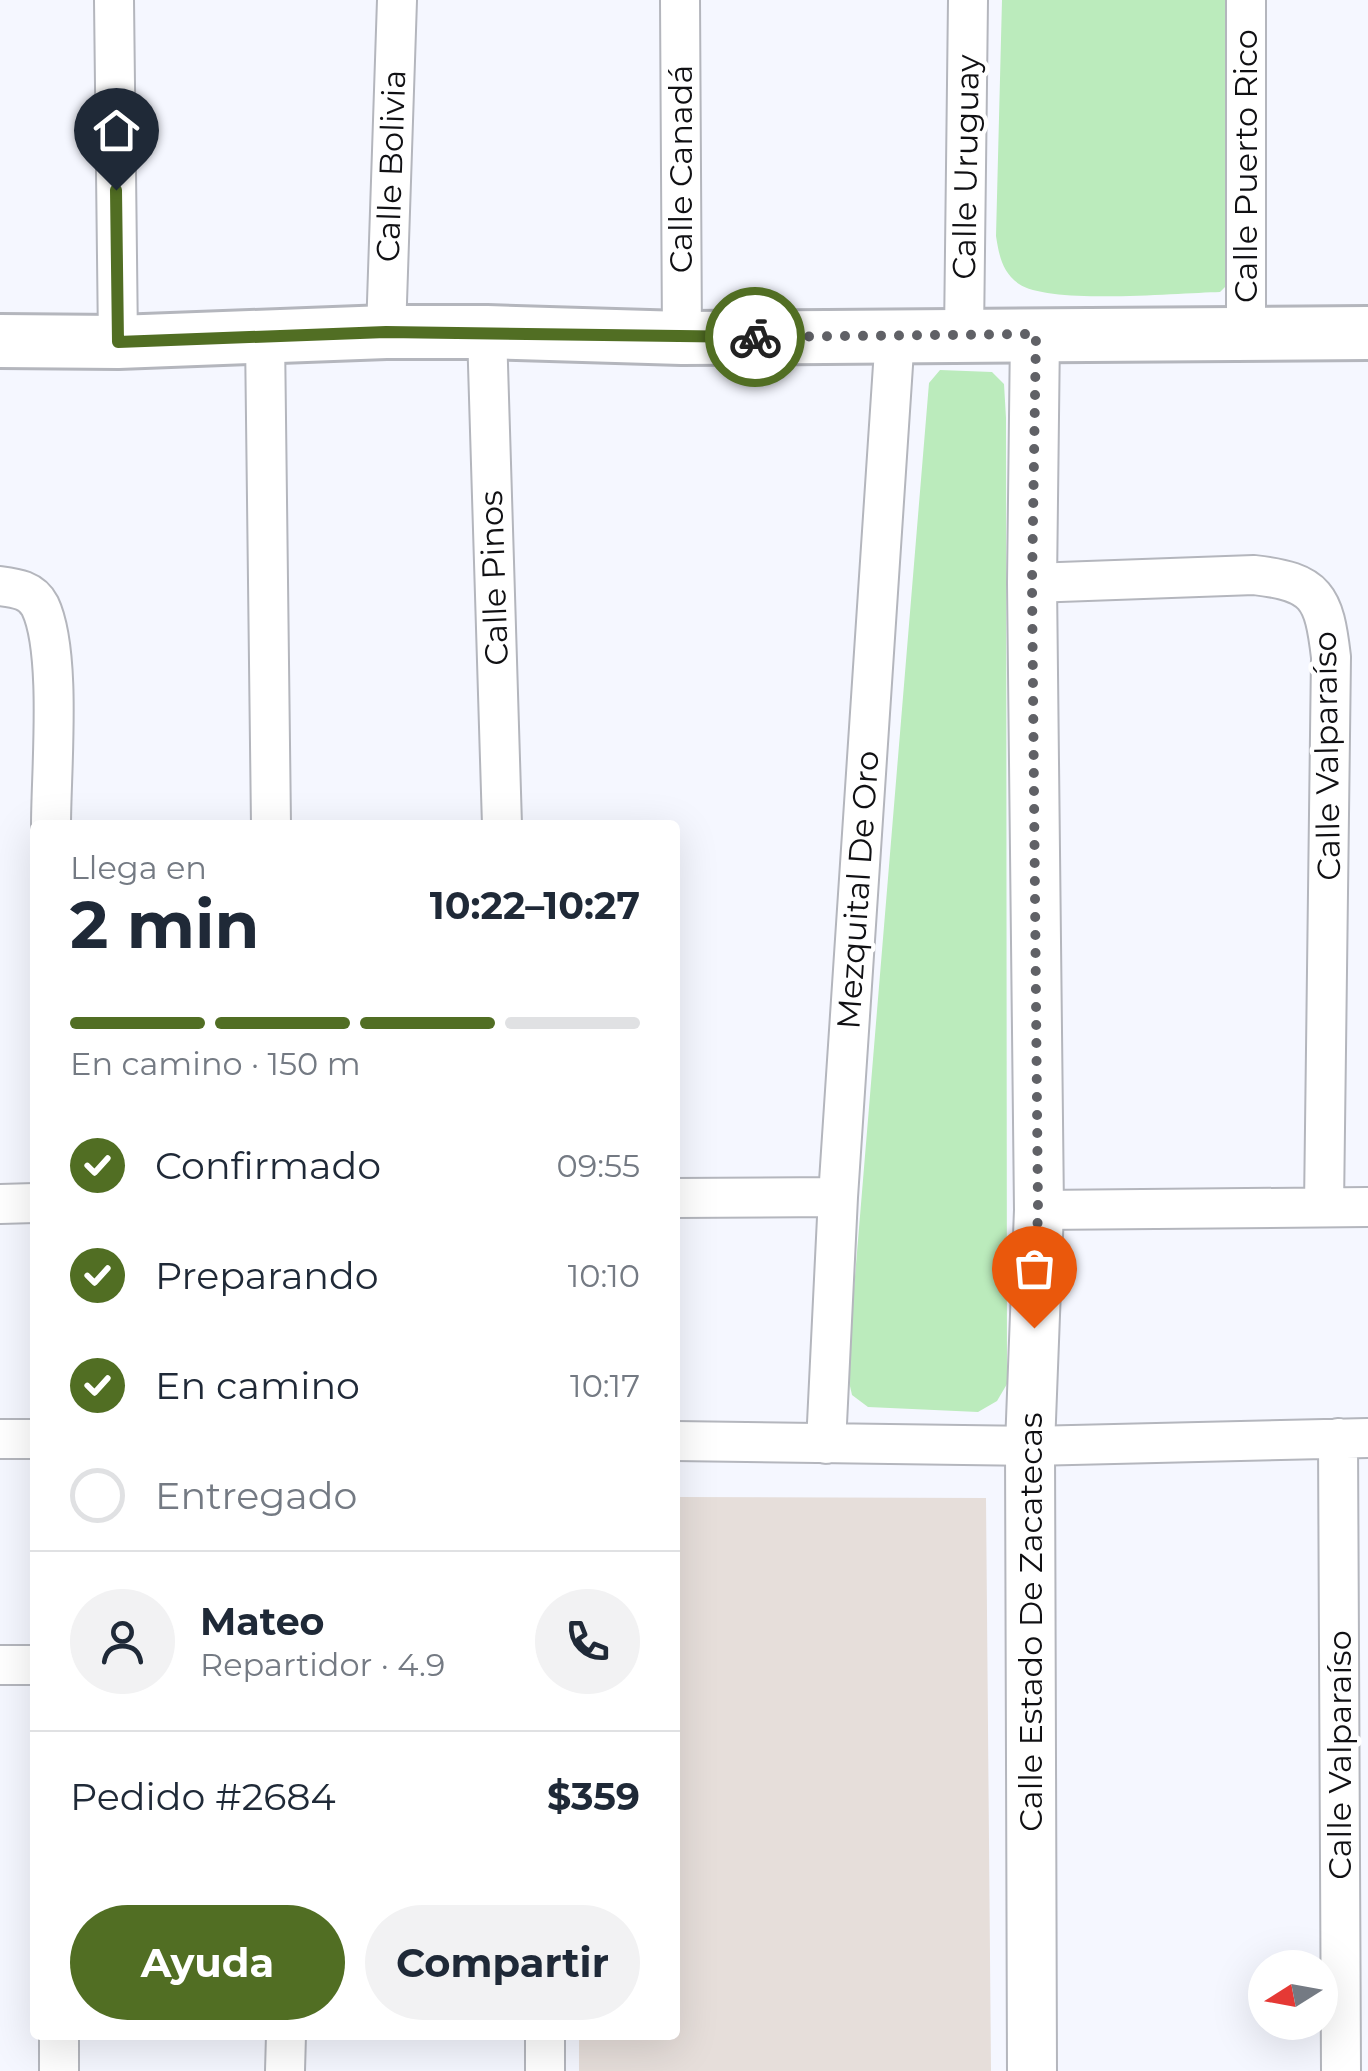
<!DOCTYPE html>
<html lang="es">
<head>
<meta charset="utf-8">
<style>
  :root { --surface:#fff; --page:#f2f2f3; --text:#1f2937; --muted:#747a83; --line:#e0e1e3; --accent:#516e23 }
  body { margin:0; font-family:Montserrat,sans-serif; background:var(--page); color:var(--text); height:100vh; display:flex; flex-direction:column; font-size:38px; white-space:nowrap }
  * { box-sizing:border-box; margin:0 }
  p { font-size:32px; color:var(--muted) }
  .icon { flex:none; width:55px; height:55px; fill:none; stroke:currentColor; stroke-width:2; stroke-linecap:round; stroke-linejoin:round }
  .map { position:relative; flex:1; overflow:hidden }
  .side { position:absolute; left:30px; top:820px; width:650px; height:1220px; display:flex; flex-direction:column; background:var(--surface); border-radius:10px; box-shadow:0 10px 40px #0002 }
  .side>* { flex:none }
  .needle { width:65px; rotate:259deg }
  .tools { position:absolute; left:1248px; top:1950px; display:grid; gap:20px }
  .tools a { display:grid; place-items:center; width:90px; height:90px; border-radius:50%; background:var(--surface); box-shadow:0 10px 40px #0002; font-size:50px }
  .pin { position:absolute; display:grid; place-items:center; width:85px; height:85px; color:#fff; margin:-102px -42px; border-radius:50% 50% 50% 0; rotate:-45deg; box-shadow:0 0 10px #0007 }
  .pin .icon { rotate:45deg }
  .courier { position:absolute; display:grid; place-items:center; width:100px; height:100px; margin:-50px; border:8px solid #516e23; border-radius:50%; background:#fff; color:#222; box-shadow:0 2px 12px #0007 }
  .overview em { font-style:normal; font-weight:700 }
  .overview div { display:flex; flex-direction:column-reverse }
  .overview { display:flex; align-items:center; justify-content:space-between; height:170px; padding:0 40px }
  h1 { font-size:65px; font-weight:700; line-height:75px }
  .bar { display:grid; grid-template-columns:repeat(4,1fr); gap:15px 10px; align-content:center; height:120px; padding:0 40px }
  .bar i { height:12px; border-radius:8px; background:var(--line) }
  .bar .selected { background:var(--accent) }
  .bar p { grid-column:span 4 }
  .line { display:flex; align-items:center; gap:25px; padding:0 40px; border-top:2px solid var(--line) }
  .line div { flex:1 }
  .round { display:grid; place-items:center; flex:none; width:105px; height:105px; border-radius:52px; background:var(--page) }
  ol { padding:0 40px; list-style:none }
  li { display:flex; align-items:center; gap:30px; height:110px }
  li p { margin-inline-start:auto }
  li .icon { padding:10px; border-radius:50%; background:var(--accent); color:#fff; stroke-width:4 }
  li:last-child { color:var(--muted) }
  li i { width:55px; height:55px; border:5px solid var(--line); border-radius:50% }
  .button { display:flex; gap:20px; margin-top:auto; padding:20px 40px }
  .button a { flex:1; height:115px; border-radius:60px; background:var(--accent); color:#fff; font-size:40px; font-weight:700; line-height:115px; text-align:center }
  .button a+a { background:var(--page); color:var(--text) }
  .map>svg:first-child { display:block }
</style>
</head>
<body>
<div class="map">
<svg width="1368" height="2071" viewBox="0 0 1368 2071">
  <rect width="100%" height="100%" fill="#f5f7ff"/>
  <!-- green -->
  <path fill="#bbebbc" d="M1002 0H1232L1231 281 1220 292C1178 293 1049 305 1019 284 1002 272 999 255 996 236Z
    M940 370 992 372 1004 384 1006 418 1007 1384 997 1401 978 1412 868 1407 852 1395 847 1373 929 383Z"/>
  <!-- building -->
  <path fill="#e6deda" d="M675 1497 986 1498 991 2071H579V2035H675Z"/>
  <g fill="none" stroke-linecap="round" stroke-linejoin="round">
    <!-- minor casing -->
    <g stroke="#b4b6bd" stroke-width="42">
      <path id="minor" d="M114 0 118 342
        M680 0 682 338
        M386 332 397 0
        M487 332 502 825
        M1246 332V0
        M964 335 968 0
        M265 337 271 825
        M1032 583 1254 575C1317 582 1324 597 1331 657L1324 1207
        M0 586C16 588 32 590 40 606 62 652 51 771 51 825
        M675 1198 838 1197
        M0 1204 35 1203
        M1039 1210 1368 1207
        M1338 1438 1341 2071
        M0 1439H35
        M675 1441 1030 1446 1368 1438
        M826 1444 838 1197 895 335
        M0 1665H35
        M59 2071V2035
        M285 2071 286 2035
        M545 2071V2035"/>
    </g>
    <!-- tertiary casing -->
    <g stroke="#b4b6bd" stroke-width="52">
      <path id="tertiary" d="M1032 2071 1030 1446 1039 1210 1032 583 1035 334"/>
    </g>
    <!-- secondary casing -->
    <g stroke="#b4b6bd" stroke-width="58">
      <path id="secondary" d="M0 341 118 342 386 332H487L682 338 1368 333"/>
    </g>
    <!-- minor -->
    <use href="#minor" stroke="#fff" stroke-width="38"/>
    <!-- tertiary -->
    <use href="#tertiary" stroke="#fff" stroke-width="48"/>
    <!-- secondary -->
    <use href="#secondary" stroke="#fff" stroke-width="52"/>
  </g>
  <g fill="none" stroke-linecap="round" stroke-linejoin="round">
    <!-- done -->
    <path stroke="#606166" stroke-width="10" stroke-dasharray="0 18" d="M755 337 1036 334 1032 583 1038 1210 1034 1328"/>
    <!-- route -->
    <path stroke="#516e23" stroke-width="12" d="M116 190 118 342 386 332 755 337"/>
  </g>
  <g text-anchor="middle" stroke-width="9" stroke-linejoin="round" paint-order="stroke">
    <!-- street labels -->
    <g font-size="32" fill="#101013" stroke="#fff">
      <text transform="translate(391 166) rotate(-88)" y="11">Calle Bolivia</text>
      <text transform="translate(1246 166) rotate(-90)" y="11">Calle Puerto Rico</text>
      <text transform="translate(966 167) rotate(-89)" y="11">Calle Uruguay</text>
      <text transform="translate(681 169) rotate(-90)" y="11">Calle Canadá</text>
      <text transform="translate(494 578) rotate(-92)" y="11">Calle Pinos</text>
      <text transform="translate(1327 756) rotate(-91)" y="11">Calle Valparaíso</text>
      <text transform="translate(858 890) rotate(-86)" y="11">Mezquital De Oro</text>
      <text transform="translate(1031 1622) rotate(-90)" y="11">Calle Estado De Zacatecas</text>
      <text transform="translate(1340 1755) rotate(-90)" y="11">Calle Valparaíso</text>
    </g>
  </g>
</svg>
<div class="tools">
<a><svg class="needle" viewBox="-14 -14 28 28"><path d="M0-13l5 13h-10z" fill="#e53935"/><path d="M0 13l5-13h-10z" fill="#747a83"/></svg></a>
</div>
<div class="pin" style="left:1034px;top:1328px;background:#ea580c"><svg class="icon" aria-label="bag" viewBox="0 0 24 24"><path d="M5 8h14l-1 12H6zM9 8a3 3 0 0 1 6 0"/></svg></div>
<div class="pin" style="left:116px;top:190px;background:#1f2937"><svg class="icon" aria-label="home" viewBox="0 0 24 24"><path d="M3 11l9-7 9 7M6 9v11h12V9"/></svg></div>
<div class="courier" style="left:755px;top:337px"><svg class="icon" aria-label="bike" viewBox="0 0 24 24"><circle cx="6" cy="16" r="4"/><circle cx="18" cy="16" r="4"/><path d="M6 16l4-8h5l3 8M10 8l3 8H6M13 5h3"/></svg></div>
<section class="side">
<div class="overview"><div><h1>2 min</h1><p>Llega en</p></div><em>10:22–10:27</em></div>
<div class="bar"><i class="selected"></i><i class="selected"></i><i class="selected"></i><i></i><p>En camino · 150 m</p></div>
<ol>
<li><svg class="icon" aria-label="check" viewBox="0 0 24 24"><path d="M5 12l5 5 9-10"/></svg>Confirmado<p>09:55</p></li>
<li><svg class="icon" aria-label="check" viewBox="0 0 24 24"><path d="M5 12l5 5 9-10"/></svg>Preparando<p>10:10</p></li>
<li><svg class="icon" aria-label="check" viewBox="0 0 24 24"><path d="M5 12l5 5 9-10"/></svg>En camino<p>10:17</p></li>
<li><i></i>Entregado</li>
</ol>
<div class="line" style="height:180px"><a class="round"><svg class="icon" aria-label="person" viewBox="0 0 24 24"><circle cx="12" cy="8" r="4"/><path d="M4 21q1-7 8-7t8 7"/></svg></a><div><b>Mateo</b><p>Repartidor · 4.9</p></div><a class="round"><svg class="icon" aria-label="phone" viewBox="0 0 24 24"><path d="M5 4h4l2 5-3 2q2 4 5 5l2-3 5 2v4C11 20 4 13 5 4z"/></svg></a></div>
<div class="line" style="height:130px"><div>Pedido #2684</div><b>$359</b></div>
<div class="button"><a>Ayuda</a><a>Compartir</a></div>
</section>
</div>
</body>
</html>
